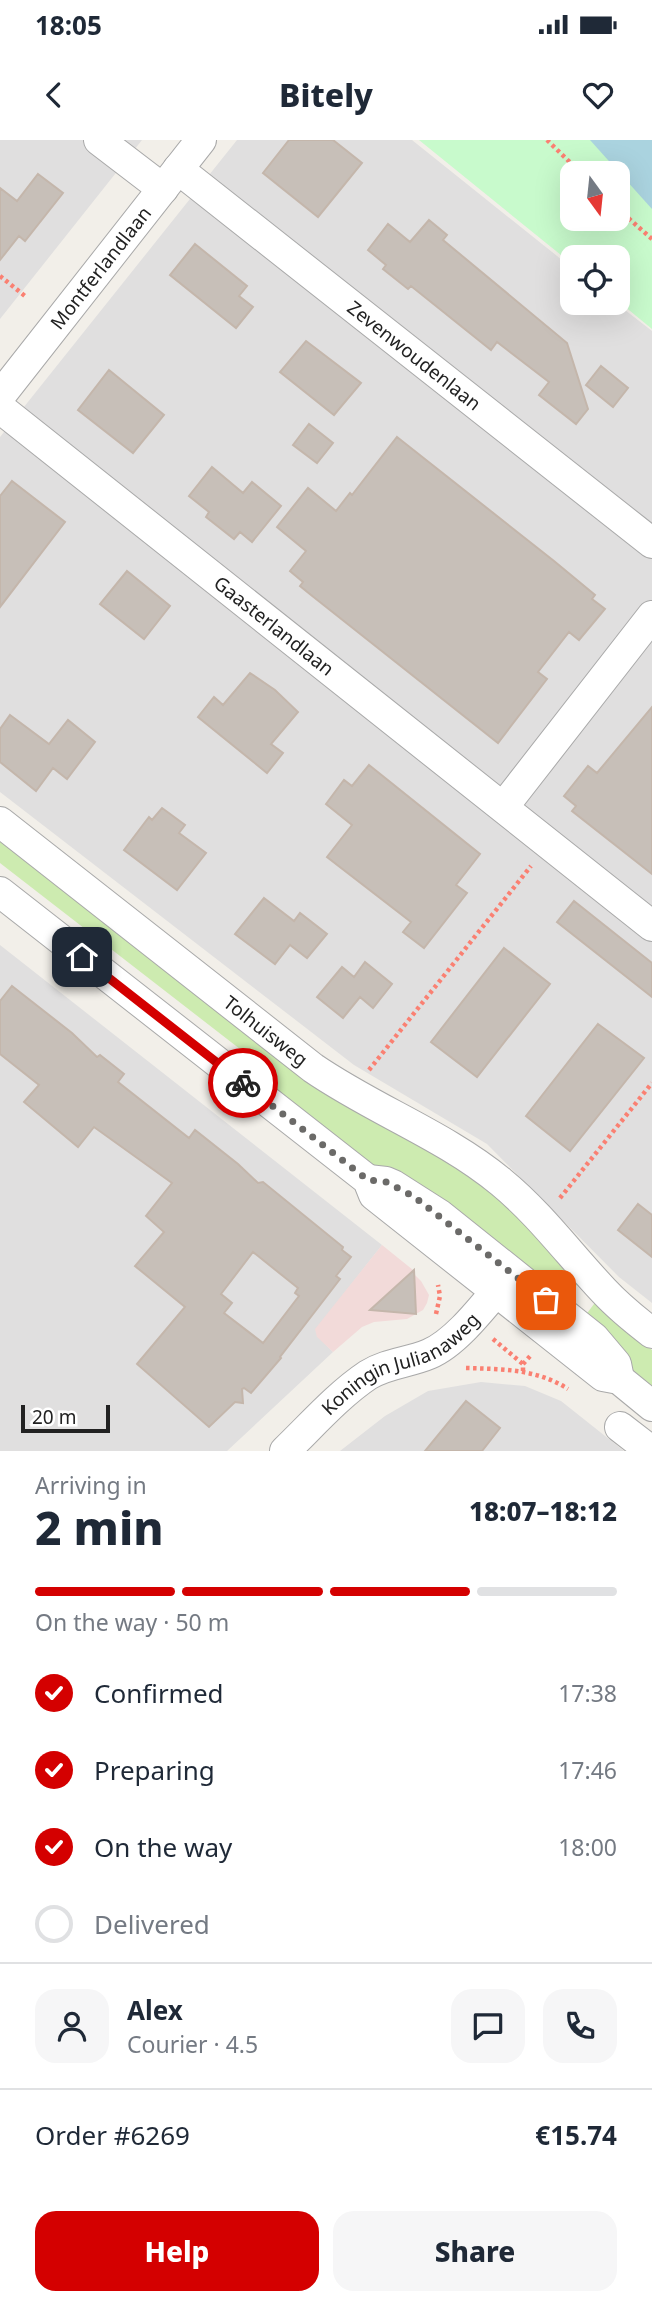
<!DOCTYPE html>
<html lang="en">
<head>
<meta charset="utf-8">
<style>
  :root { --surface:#fff; --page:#f6f6f7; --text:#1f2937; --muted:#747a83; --line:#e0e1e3; --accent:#d40000 }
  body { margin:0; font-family:"Noto Sans",sans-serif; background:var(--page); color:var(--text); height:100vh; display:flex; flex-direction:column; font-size:26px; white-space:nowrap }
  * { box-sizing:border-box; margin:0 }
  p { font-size:23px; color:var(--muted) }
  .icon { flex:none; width:38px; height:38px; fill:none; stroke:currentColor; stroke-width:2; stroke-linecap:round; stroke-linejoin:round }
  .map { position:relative; height:1311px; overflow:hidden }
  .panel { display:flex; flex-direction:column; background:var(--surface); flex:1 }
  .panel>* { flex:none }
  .needle { width:46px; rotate:165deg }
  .tools { position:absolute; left:560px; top:21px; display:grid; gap:14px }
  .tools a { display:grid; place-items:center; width:70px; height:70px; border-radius:14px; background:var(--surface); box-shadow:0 7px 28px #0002; font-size:35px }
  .scale { position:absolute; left:21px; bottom:18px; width:89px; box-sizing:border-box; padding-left:7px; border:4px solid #222; border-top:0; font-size:19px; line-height:24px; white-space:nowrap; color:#222; -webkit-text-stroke:5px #fff; paint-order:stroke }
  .pin { position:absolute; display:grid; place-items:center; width:60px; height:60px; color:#fff; margin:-30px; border-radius:14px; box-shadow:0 4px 10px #0006 }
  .courier { position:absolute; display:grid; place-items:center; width:70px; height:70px; margin:-35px; border:5px solid #d40000; border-radius:50%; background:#fff; color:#222; box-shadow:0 2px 9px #0007 }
  .overview em { font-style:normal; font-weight:800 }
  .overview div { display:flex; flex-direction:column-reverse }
  .overview { display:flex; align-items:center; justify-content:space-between; height:119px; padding:0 35px }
  h1 { font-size:46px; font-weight:800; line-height:52px }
  .bar { display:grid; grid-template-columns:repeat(4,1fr); gap:10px 7px; align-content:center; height:84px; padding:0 35px }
  .bar i { height:9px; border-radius:5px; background:var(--line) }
  .bar .on { background:var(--accent) }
  .bar p { grid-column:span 4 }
  .line { display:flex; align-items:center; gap:18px; padding:0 35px; border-top:2px solid var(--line) }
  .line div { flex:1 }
  .round { display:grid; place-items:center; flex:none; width:74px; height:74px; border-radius:21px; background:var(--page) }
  ol { padding:0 35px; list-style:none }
  li { display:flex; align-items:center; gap:21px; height:77px }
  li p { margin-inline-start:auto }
  li .icon { padding:7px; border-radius:50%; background:var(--accent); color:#fff; stroke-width:4 }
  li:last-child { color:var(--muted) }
  li i { width:38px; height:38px; border:4px solid var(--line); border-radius:50% }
  .button { display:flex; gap:14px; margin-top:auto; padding:14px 35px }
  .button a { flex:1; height:80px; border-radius:21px; background:var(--accent); color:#fff; font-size:28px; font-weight:800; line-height:80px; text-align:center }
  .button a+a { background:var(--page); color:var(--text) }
  .status { display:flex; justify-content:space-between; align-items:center; height:49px; padding:0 35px; background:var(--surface); direction:ltr }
  .status svg { height:19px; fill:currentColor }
  header { display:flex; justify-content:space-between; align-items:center; height:91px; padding:0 35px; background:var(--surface); font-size:32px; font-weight:800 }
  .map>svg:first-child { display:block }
</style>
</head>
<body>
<div class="status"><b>18:05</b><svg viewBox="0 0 49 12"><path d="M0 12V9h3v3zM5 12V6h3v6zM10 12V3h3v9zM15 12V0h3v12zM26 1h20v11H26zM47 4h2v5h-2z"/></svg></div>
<header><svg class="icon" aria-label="back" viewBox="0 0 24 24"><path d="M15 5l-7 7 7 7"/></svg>Bitely<svg class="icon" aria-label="heart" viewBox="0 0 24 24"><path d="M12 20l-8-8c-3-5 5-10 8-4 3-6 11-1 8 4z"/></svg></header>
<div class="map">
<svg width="652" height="1311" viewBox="0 0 652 1311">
  <rect width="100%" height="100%" fill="#f2efe9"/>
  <!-- residential -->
  <path fill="#e0dfdf" d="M0 0H142L0 179Z
    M237 0H412L572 128V163H616L652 191V1163L619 1137 487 1004 354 925 0 652V297Z
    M0 805 382 1105 316 1189 318 1197 333 1212 227 1311H0Z
    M481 1242 525 1246 561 1261 624 1311H340L385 1276 428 1251Z"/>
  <!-- commercial -->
  <path fill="#f2dad9" d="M382 1105 413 1130 412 1132 421 1141 429 1155 427 1163 423 1170 407 1179 374 1182 362 1187 333 1212 317 1197 315 1189Z"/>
  <!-- grass -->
  <path fill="#cdebb0" d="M0 696 466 1030 527 1080 580 1141 561 1164 373 1029 248 929 249 916 0 723Z
    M597 1160 631 1194 652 1210V1248L631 1232 582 1180Z"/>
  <!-- park -->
  <path fill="#c8facc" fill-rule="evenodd" d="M419 0H652V189L618 161V117H572V124ZM572 33H618V79H572Z"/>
  <!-- water -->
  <path fill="#aad3df" d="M590 0H652V69Z"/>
  <!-- building -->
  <path fill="#c7bfb8" stroke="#c4b6ab" stroke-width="2" fill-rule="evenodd" d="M289 0H333L362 23 318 77 263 33Z
    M38 34 63 53 25 101 19 96 0 120V48L17 61Z
    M429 80 447 95 443 100 567 203 588 269 576 284 539 255 549 242 497 202 491 210 411 146 408 149 383 129 386 125 368 110 388 84 410 102Z
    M195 104 247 146 239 156 253 167 236 188 170 135Z
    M306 201 361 243 334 275 280 232Z
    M601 226 628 248 613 267 586 245Z
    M109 230 164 275 133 313 78 270Z
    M309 284 333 303 317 323 293 305Z
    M397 297 554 421 595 455 592 459 605 469 579 500 569 492 538 532 547 539 498 603 311 455 300 446 303 442 290 431 306 411 277 387 308 348 336 371 350 353 352 355Z
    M212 327 243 353 252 342 281 366 252 402 240 392 234 399 206 377 209 372 189 356Z
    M12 341 65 382 0 467V356Z
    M127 431 170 466 144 499 100 464Z
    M250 533 275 550 298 572 271 604 283 613 267 633 198 577 214 557 223 565Z
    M652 567V734L572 671 576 666 564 656 588 626 597 633Z
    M10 575 49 604 68 580 95 602 67 639 53 628 36 651 0 622V589Z
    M369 625 480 714 456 745 467 753 424 808 403 792 411 782 327 717 352 685 326 664 344 640 352 646Z
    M162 668 185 685 179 693 206 713 177 750 124 710 149 677 152 680Z
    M264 758 294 781 300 773 327 794 307 818 290 805 275 824 235 794Z
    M574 761 652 823V857L557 782Z
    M504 808 550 844 477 937 431 902Z
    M365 822 392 844 373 868 360 857 343 878 317 857 342 827 354 837Z
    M12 846 72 893 97 917 100 915 124 934 118 942 189 998 195 990 238 1024 258 1043 263 1042 343 1107 342 1110 351 1117 336 1136 340 1139 280 1217 281 1218 251 1253 244 1248 242 1249 243 1263 235 1262 209 1287 137 1224 185 1167 135 1126 164 1092 146 1076 172 1043 94 987 78 1007 24 962 39 945 0 914V861ZM253 1112 298 1148 295 1153 299 1156 263 1203 224 1173 232 1163 221 1154Z
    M598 884 644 918 570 1011 526 976Z
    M638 1064 652 1075V1117L618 1090Z
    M414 1130 416 1174 370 1170Z
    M466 1261 500 1288 482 1311H425Z"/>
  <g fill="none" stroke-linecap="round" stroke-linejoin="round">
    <!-- minor casing -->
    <g stroke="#a9a9a9" stroke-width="32">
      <g id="minor">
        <path d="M99 0 163 49"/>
        <path id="s1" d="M178 29 652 403"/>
        <path id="s2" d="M0 256 201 0"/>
        <path id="s3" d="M0 268 652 786"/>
        <path d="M504 666 652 476"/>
        <path id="s4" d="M0 682 313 928C374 970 444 995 501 1042 540 1074 569 1114 604 1151 618 1166 635 1180 652 1193"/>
        <path d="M0 752 368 1040 374 1055 603 1236 619 1239 652 1266"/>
        <path d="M368 1040 386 1042 393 1045 440 1075 594 1198 616 1224 619 1239"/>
        <path d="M620 1287 651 1311"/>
        <path id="s5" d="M285 1311C311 1286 338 1255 368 1235 387 1223 408 1223 429 1214 458 1202 488 1160 509 1136"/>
      </g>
    </g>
    <!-- path -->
    <path stroke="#fa8072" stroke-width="4.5" stroke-dasharray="3.5 3.5" stroke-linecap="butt" d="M547 0 581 33
      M618 69 652 99
      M0 136 25 156
      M369 930 531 726
      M560 1058 652 943
      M436 1174 440 1156 438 1145
      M493 1199 523 1224
      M466 1228C502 1229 537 1229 568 1249
      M523 1231V1224L531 1215"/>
    <!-- minor -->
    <use href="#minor" stroke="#fff" stroke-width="30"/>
  </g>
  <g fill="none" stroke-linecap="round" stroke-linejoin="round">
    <!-- done -->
    <path stroke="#6b6a68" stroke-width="7" stroke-dasharray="0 12.6" d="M243 943 368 1040 386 1042 413 1056 546 1160"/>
    <!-- route -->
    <path stroke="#d40000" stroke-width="9" d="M82 817 243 943"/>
  </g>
  <g text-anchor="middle" stroke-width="7" stroke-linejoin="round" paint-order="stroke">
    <!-- street labels -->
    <g font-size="19" fill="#222" stroke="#fff">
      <text dy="7" stroke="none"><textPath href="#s2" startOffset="163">Montferlandlaan</textPath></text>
      <text dy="7" stroke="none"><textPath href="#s1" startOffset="301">Zevenwoudenlaan</textPath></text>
      <text dy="7" stroke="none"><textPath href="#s3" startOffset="350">Gaasterlandlaan</textPath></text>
      <text dy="7" stroke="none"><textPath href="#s4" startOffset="338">Tolhuisweg</textPath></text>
      <text dy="7" stroke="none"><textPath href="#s5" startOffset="147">Koningin Julianaweg</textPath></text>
    </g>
  </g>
</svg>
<div class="tools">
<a><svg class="needle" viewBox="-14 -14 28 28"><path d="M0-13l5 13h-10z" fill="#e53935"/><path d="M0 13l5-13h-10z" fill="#747a83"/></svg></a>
<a><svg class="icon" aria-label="locate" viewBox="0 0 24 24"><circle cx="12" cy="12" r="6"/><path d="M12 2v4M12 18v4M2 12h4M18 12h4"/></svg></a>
</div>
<div class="scale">20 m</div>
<div class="pin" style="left:546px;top:1160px;background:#ea580c"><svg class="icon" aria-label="bag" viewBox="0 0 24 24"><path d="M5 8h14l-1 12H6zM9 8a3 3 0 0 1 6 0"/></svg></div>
<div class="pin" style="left:82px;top:817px;background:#1f2937"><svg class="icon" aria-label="home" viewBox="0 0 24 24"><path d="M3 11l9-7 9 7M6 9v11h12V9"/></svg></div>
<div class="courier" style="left:243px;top:943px"><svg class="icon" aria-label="bike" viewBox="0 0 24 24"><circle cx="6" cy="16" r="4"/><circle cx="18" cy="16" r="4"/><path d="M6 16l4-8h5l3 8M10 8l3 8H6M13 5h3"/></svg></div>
</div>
<section class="panel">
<div class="overview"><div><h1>2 min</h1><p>Arriving in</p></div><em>18:07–18:12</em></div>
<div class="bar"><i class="on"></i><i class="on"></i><i class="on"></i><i></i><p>On the way · 50 m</p></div>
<ol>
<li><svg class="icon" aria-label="check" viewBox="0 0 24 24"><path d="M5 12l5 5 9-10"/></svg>Confirmed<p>17:38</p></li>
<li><svg class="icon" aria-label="check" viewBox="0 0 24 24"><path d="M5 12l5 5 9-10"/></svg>Preparing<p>17:46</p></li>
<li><svg class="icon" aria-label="check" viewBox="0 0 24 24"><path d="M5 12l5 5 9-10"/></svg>On the way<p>18:00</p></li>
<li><i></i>Delivered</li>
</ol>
<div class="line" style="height:126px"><a class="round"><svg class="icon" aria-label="person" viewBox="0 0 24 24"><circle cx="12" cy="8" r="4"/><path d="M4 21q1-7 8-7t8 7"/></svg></a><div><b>Alex</b><p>Courier · 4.5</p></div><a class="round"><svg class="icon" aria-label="chat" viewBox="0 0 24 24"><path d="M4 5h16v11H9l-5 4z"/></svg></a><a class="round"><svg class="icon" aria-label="phone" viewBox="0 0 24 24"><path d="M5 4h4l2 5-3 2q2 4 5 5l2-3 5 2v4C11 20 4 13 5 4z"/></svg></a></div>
<div class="line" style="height:91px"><div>Order #6269</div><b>€15.74</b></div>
<div class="button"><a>Help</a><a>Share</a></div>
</section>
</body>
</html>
